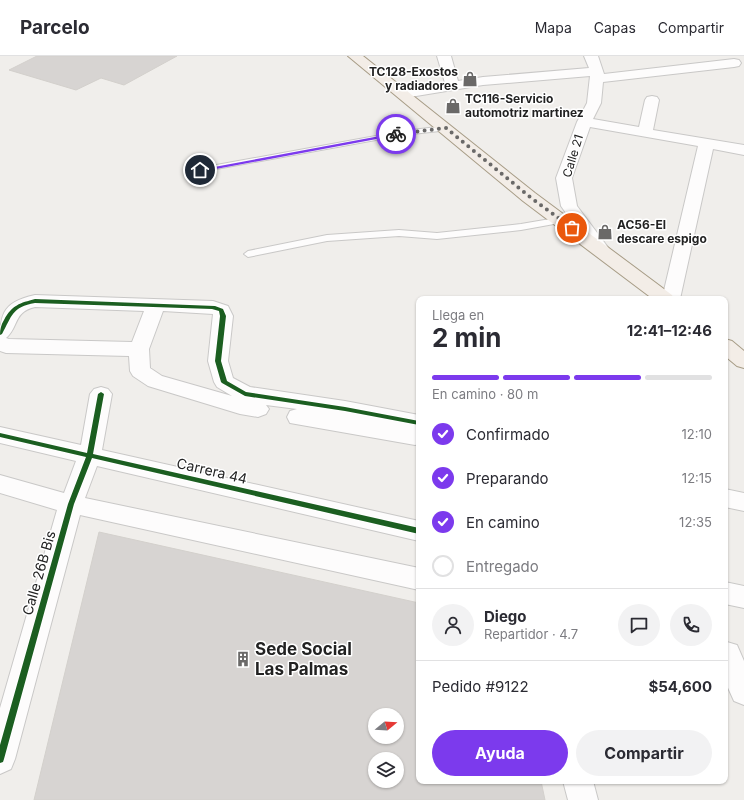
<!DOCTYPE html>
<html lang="es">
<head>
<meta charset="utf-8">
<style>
  :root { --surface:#fff; --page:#f2f2f3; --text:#2b2b33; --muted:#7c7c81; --line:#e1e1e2; --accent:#7c3aed }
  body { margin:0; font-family:Inter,sans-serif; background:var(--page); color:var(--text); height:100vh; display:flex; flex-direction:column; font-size:15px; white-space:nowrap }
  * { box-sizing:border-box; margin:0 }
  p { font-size:13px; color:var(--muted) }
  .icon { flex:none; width:22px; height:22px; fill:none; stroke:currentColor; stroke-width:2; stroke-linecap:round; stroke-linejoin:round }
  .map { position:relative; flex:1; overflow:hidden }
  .side { position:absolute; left:416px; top:240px; width:312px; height:488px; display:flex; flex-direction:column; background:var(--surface); border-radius:8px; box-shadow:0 1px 3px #0004 }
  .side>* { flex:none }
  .needle { width:26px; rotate:72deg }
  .controls { position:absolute; left:368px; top:652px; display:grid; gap:8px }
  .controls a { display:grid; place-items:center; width:36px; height:36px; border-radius:50%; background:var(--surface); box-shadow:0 1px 3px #0004; font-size:20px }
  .pin { position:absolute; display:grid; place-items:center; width:34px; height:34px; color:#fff; margin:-17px; border:2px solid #fff; border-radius:50%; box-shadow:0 1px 4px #0007 }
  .courier { position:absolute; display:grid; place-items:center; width:40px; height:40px; margin:-20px; border:3px solid #7c3aed; border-radius:50%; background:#fff; color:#222; box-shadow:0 1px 5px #0007 }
  .headline em { font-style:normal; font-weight:700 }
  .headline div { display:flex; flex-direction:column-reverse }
  .headline { display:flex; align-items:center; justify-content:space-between; height:68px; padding:0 16px }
  h1 { font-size:26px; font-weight:700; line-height:30px }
  .bar { display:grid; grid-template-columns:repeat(4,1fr); gap:6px 4px; align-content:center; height:48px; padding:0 16px }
  .bar i { height:5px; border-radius:3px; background:var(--line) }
  .bar .current { background:var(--accent) }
  .bar p { grid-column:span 4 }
  .line { display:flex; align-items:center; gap:10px; padding:0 16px; border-top:1px solid var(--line) }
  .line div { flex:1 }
  .round { display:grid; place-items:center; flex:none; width:42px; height:42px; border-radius:21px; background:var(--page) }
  ol { padding:0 16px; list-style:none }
  li { display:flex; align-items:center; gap:12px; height:44px }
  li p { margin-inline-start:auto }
  li .icon { padding:4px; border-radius:50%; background:var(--accent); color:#fff; stroke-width:4 }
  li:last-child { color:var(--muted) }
  li i { width:22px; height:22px; border:2px solid var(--line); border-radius:50% }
  .primary-button { display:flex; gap:8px; margin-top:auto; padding:8px 16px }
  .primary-button a { flex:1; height:46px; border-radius:24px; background:var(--accent); color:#fff; font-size:16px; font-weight:700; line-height:46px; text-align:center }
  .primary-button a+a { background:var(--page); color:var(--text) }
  header { display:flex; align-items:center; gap:24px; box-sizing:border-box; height:56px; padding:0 20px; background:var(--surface); border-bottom:1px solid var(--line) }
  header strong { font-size:19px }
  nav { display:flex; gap:22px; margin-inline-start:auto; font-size:14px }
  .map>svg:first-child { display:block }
</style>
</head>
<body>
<header>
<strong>Parcelo</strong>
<nav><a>Mapa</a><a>Capas</a><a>Compartir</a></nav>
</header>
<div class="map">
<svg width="744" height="744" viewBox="0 0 744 744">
  <rect width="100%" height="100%" fill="#f0eeeb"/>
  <!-- building -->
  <path fill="#d7d4d2" stroke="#d3d0cc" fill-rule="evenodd" d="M37 0H177L124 29 101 22 76 34 9 14Z
    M99 476 419 547V725H541L545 744H34ZM375 659H397V681H375ZM375 703H397V725H375Z"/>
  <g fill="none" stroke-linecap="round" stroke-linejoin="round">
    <!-- lane casing -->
    <g stroke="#c9c8c7" stroke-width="2">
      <path id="lane" d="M446 70 450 72 449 74 403 79 200 116 196 114 200 112 403 75Z
        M562 161 566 164 565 166 521 174 437 183 399 180 327 185 248 201 244 198 248 195 327 179 399 174 437 177 521 168Z"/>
    </g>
    <!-- street casing -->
    <g stroke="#c9c8c7" stroke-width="2">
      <path id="street" d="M437 0H451L458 25 483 21 589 12 584 0H598L604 18 734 3 739 4 741 7 739 10 734 11 603 26 601 47 593 63 639 71 645 44 647 41 652 40 657 41 659 44 653 74 744 89V99L713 93 680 243H662L698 90 590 71 572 122 577 150 610 194 607 198 601 199 595 198 561 150 556 122 577 66 587 47 590 20 483 29 404 42 399 41 397 38 399 35 445 27Z
        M35 239 213 245 228 250 233 260 228 305 233 322 250 331 345 345 419 359V388L415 389 290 367 287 361 290 355 297 353 266 349 269 353 266 358 258 361 240 358 148 330 133 320 130 315 129 300 6 297 0 295C0 259 0 247 35 239ZM35 251 144 255 132 286 9 283 6 282C19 271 13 256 35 251ZM163 255 213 258 208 305 214 326 217 331 232 340 162 320 150 312 149 293Z
        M101 331 108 333 112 338 102 394 419 465V485L97 410 85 442 419 512V534L80 459 15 703 11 713 0 718V652L57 454 0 437V419L64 437 76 405 0 387V371L81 389 90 338 94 333Z
        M725 433 744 437V455L725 451Z
        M725 526 744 530V552L725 548Z
        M725 586H727L737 589 744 605V649L734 645 725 625Z
        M563 725H593L598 744H568Z"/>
    </g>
    <!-- primary casing -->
    <g stroke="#a79c86" stroke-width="2">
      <path id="primary" d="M348 0H363L535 137 672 239 674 243H653L523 145Z
        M725 283 732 285 744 295V312L737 310 725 300Z"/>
    </g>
    <!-- lane -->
    <use href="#lane" fill="#fdfcfc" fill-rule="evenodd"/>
    <!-- street -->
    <use href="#street" fill="#fdfcfc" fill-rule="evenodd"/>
    <!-- primary -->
    <use href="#primary" fill="#f3ede7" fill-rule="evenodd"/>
    <!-- cycleway casing -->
    <g stroke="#fff" stroke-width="2">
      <path id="cycleway" d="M35 243 215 250 223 253 226 260 221 305 227 325 246 336 345 351 419 365V369L345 355 245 340 222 327 221 326 215 305 220 260 219 255 212 253 35 247C12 251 12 260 2 278L0 279C0 273 1 269 4 264 12 249 20 247 35 243Z
        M101 336 104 338 93 398 419 472V478L92 402 74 448 4 703 3 706 0 707V689L68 448 86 401 0 381V377L87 397 98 338Z"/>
    </g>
    <!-- cycleway -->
    <use href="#cycleway" fill="#1b5e20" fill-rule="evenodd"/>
  </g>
  <!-- route -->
  <path fill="#7c3aed" d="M396 77 398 79 200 116 198 114Z"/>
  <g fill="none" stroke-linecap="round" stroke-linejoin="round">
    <!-- done -->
    <path stroke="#6a6968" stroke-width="4" stroke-dasharray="0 7.2" d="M396 78 446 72 530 141 572 172"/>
  </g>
  <!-- icons -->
  <defs>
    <g id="shop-bare" transform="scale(1.2)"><path d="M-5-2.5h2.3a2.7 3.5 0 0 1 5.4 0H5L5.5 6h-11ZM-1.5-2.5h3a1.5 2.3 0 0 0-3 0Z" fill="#6a6968" stroke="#fff" stroke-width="2.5" paint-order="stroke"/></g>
    <g id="building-bare" transform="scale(1.2)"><path d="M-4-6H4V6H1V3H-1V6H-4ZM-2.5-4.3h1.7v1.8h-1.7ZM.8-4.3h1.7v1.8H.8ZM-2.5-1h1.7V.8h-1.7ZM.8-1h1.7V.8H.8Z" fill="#6a6968" stroke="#fff" stroke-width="2.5" paint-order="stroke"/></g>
  </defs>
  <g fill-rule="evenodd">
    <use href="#shop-bare" x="470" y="23"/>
    <use href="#shop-bare" x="453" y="50"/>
    <use href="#shop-bare" x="605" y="176"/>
    <use href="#building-bare" x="243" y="603"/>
  </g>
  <g text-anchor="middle" stroke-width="3" stroke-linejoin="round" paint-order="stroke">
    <!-- far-poi labels -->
    <g font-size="12" font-weight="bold" fill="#222" stroke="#fff" text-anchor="start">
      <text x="458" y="20" text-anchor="end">TC128-Exostos<tspan x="458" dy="14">y radiadores</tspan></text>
      <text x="465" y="47">TC116-Servicio<tspan x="465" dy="14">automotriz martinez</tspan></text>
      <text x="617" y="173">AC56-El<tspan x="617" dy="14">descare espigo</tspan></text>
    </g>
    <!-- far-street labels -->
    <g font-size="12" fill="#222" stroke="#fff">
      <text transform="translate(573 100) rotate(-73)" y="4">Calle 21</text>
    </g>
    <!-- street labels -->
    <g font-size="14" fill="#222" stroke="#fff">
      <text transform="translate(212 415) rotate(13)" y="5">Carrera 44</text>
      <text transform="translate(39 517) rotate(-74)" y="5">Calle 26B Bis</text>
    </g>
    <!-- near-poi labels -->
    <g font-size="17" font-weight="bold" fill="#222" stroke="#fff" text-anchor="start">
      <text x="255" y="599">Sede Social<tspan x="255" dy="20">Las Palmas</tspan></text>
    </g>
  </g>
</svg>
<div class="controls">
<a><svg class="needle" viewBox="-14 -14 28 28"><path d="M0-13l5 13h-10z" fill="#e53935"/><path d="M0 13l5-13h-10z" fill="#7c7c81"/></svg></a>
<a><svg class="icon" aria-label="layers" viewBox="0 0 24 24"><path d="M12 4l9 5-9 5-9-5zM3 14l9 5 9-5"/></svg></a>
</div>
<div class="pin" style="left:572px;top:172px;background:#ea580c"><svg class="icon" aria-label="bag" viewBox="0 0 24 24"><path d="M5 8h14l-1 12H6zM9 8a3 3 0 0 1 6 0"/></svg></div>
<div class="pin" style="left:200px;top:114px;background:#1f2937"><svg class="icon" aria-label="home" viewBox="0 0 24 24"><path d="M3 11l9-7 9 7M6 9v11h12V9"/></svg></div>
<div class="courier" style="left:396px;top:78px"><svg class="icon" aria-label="bike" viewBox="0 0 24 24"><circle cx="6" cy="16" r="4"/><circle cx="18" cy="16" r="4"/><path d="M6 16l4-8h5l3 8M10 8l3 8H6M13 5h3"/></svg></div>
<section class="side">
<div class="headline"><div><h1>2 min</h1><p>Llega en</p></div><em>12:41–12:46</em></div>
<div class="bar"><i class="current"></i><i class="current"></i><i class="current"></i><i></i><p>En camino · 80 m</p></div>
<ol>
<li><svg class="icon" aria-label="check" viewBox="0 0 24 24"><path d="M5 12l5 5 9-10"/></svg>Confirmado<p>12:10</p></li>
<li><svg class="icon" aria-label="check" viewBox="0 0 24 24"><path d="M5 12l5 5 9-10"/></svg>Preparando<p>12:15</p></li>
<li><svg class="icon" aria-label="check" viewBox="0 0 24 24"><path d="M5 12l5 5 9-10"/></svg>En camino<p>12:35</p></li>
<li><i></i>Entregado</li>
</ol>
<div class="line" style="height:72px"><a class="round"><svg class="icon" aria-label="person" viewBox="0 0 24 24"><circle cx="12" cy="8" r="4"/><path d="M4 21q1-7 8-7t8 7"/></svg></a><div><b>Diego</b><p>Repartidor · 4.7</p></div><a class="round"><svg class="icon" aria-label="chat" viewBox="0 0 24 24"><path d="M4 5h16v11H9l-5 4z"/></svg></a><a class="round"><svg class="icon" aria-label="phone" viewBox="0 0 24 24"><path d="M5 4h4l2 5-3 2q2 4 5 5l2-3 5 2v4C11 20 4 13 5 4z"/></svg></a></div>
<div class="line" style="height:52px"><div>Pedido #9122</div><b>$54,600</b></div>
<div class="primary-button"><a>Ayuda</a><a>Compartir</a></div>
</section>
</div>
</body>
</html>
